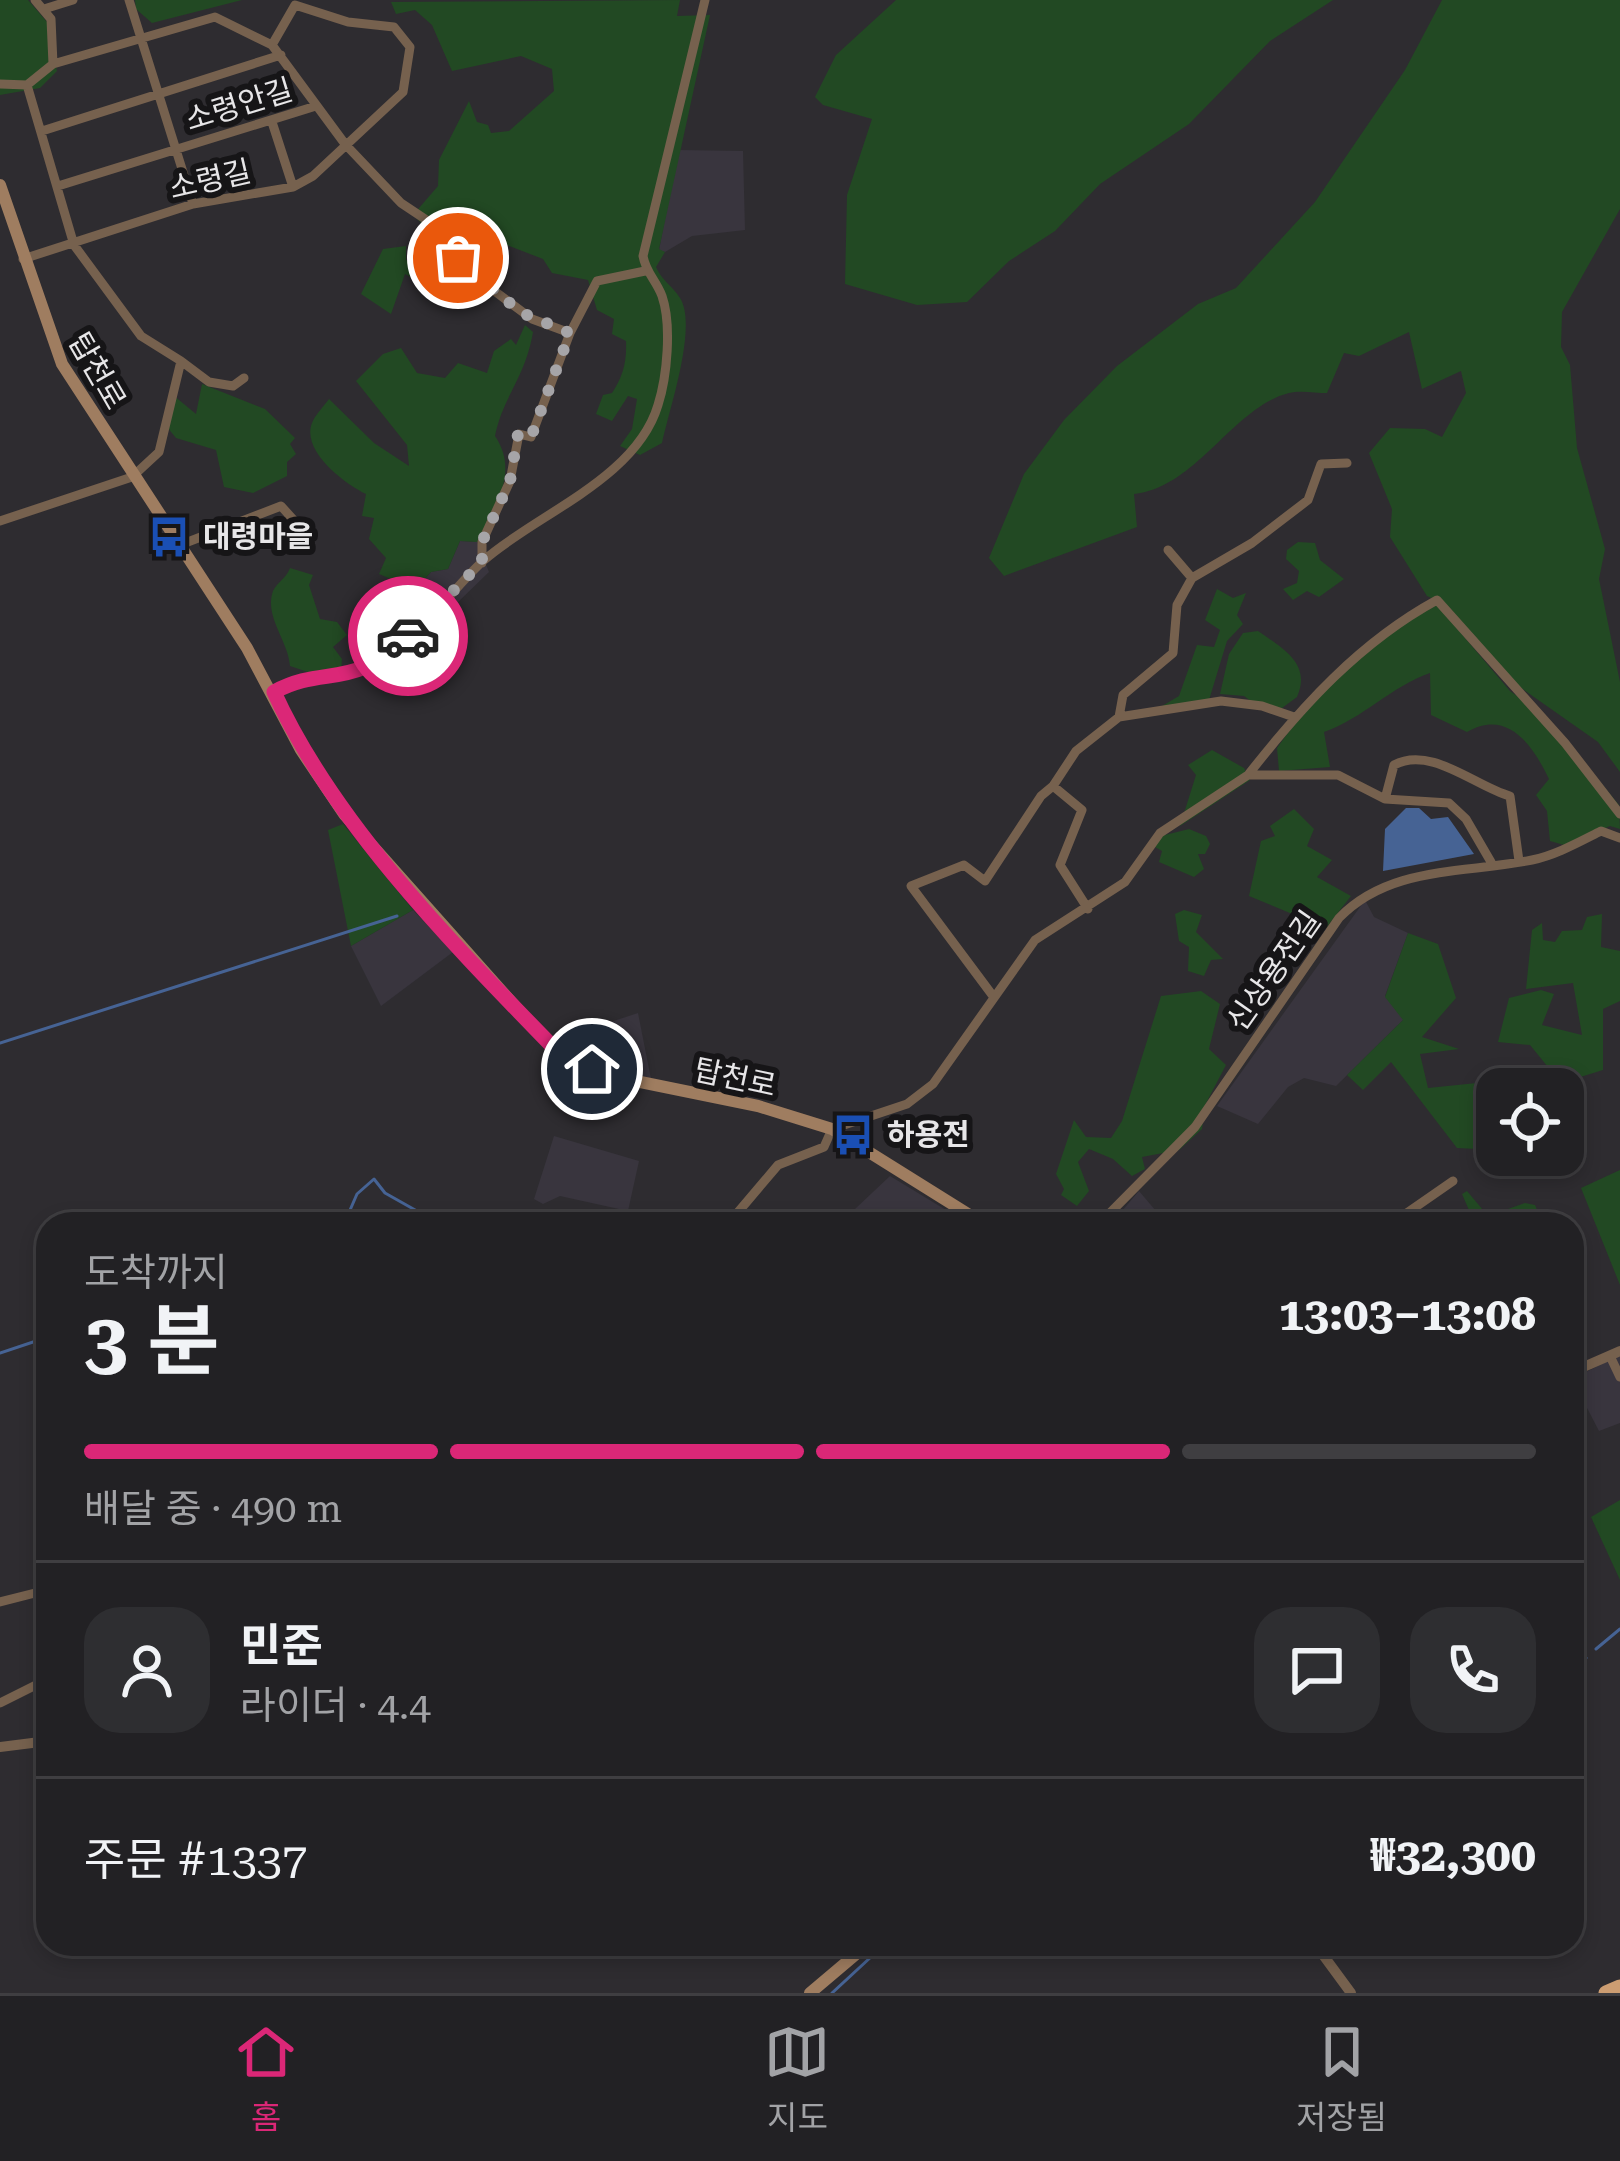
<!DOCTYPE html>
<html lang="ko">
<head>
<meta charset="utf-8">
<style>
  :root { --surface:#222124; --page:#2e2e31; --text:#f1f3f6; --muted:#a2a3a6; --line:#3f3e41; --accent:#db2777 }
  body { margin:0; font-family:"Roboto Serif","Noto Sans KR",serif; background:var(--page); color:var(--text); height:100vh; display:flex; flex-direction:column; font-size:45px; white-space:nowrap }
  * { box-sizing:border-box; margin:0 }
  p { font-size:39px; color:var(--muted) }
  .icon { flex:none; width:66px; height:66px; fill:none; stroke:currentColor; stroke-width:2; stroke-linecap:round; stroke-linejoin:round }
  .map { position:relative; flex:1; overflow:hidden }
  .sheet { position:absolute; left:36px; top:1212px; width:1548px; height:744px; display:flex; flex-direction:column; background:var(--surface); border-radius:36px; box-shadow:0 6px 18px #0003,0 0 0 3px var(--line) }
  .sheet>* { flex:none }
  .buttons { position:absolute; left:1476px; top:1068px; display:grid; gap:24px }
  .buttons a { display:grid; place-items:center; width:108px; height:108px; border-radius:24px; background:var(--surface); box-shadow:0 6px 18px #0003,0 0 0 3px var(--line); font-size:60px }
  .pin { position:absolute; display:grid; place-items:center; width:102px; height:102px; color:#fff; margin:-51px; border:6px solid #fff; border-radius:50%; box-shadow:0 3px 12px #0007 }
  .courier { position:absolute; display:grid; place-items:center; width:120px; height:120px; margin:-60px; border:9px solid #db2777; border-radius:50%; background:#fff; color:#222; box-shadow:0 3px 15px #0007 }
  .headline em { font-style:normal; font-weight:700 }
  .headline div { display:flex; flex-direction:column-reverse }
  .headline { display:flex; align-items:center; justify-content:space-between; height:204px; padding:0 48px }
  h1 { font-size:78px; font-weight:700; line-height:90px }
  .bar { display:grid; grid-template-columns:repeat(4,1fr); gap:18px 12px; align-content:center; height:144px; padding:0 48px }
  .bar i { height:15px; border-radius:9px; background:var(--line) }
  .bar .active { background:var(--accent) }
  .bar p { grid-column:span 4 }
  .line { display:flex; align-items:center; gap:30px; padding:0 48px; border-top:3px solid var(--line) }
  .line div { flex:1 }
  .round { display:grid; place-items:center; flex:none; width:126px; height:126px; border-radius:36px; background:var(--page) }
  .dock { display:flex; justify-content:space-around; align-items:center; height:168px; border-top:3px solid var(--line); background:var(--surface); font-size:33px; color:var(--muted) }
  .dock a { display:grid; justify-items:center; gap:6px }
  .dock .active { color:var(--accent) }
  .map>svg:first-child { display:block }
</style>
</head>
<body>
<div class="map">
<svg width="1620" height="1993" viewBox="0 0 1620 1993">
  <rect width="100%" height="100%" fill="#2e2c30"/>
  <!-- built -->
  <path fill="#39353e" d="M678 150 743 151 745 230 692 236 665 252 659 250Z
    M460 541 477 542 489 572 427 632 403 603 431 572 448 569Z
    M1365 900 1374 917 1408 933 1385 996 1404 1019 1336 1086 1304 1078 1288 1087 1258 1124 1217 1106Z
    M413 910 453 952 381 1006 351 946Z
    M638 1013 651 1079 621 1074 575 1055 556 1040Z
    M554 1136 639 1161 628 1211 560 1196 543 1204 534 1199Z
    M890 1176 946 1210 933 1224H868L855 1209Z
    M1139 1191 1167 1224H1111Z
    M1620 1355V1423L1599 1431 1572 1379Z"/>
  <!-- green -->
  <path fill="#224923" d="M0 0H28L47 22 57 71 40 88 0 95Z
    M135 0H242L152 23 136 9Z
    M680 0 677 16 710 15 659 249 665 252 656 267C662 281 672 285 680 298 698 326 669 410 662 443L640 455 620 446 632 429 637 399 628 396 612 421 596 414 603 395 612 393C623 377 627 361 626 341L612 334 614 319 597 310 588 280 552 273 543 259 491 239 477 272 456 247 445 252V264L421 283 405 274 391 314 361 294 383 249 406 246V260L416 264 435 253 431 233 413 215 438 186 439 160 469 101 477 122 488 125 491 133 509 131 554 91 552 69 521 56 452 71 432 25 415 10 396 14 391 2Z
    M896 0H1333L1270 41 1189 124 1100 184 1055 231 1009 261 967 302 917 305 845 284 847 195 872 119 823 105 815 97 836 55Z
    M1442 0H1620V209L1562 312 1561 347 1570 365 1577 448 1605 549 1599 579 1620 682V772L1598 742 1517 685 1447 605 1427 596 1390 537 1392 509 1369 453 1390 428 1425 429 1442 437 1466 393 1461 371 1422 389 1409 332 1359 356 1344 353 1327 393C1316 393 1300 390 1289 393 1233 407 1197 487 1134 494L1137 527 1004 576 989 558 1024 474 1064 420 1117 366 1198 304 1236 288 1315 202 1405 70Z
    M525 325 533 332C525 379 503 396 495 436 520 473 494 507 477 542L460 541 448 569 431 572 403 603 391 579 379 574 386 558 369 539 374 518 362 516 366 494C345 484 301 451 312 423 315 415 324 406 329 399L374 443 409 466 407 445 356 381 383 354 401 348 417 373 445 378 458 363 487 373 494 351 511 339 516 345Z
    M202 384 265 409 295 438 290 444 296 454 287 462V476L253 493 224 487 216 450 176 438 167 427 173 395 196 414Z
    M1298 542 1315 543 1320 560 1344 579 1319 597 1307 591 1293 600 1283 589 1297 583 1299 571 1286 559 1287 550Z
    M290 568 313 575 309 585 320 619 337 622 347 635 333 647 342 659 341 671 323 677 290 666C288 640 264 617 273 591 277 582 286 579 290 568Z
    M1217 589 1233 598 1246 593 1237 615 1243 624 1227 641 1209 700 1157 709 1179 696 1197 645 1214 647 1220 630 1205 620Z
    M1437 605 1510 691 1549 719 1619 805 1620 829 1610 826 1564 845 1550 841 1547 811 1536 795 1549 779C1533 746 1508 708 1467 732L1431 715 1430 673C1390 687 1364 718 1324 732L1330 767 1279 771 1277 748C1319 689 1373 639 1437 605Z
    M1258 631C1282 648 1312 663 1297 697L1282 708 1263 710 1244 696 1220 694 1229 654 1243 633Z
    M1212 750 1244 768 1250 780 1180 826 1196 775 1188 765Z
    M1294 809 1314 829 1307 846 1332 860 1317 877 1351 896 1326 928 1249 896 1261 841 1275 836 1270 826Z
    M343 824 413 910 351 946 328 830Z
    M1189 829 1206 836 1210 844 1205 854H1198L1204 869 1194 877 1159 862 1162 851 1155 847 1161 836Z
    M1184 910 1202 915 1196 932 1223 959 1211 960 1204 976 1188 971 1189 947 1179 941 1175 914Z
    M1602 914 1601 947 1620 951V1001L1603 1009V1070L1561 1083 1530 1045 1498 1042 1509 998 1541 990 1554 994 1542 1025 1582 1035 1573 983 1526 989 1532 930 1542 923 1543 940 1555 942 1562 931 1582 930 1587 917Z
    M1408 933 1438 944 1456 998 1422 1037 1459 1049 1420 1054 1428 1088 1537 1077 1542 1089H1497V1150L1457 1148 1391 1062 1363 1090 1347 1075 1403 1020 1385 997Z
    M1201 991 1220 1004 1209 1049 1226 1065 1205 1105 1202 1129 1179 1150 1142 1157 1145 1169 1132 1176 1113 1159 1089 1149 1078 1162 1089 1191 1077 1206 1061 1195 1064 1189 1056 1174 1074 1120 1086 1137 1111 1138 1122 1121 1161 996Z
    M1620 1170V1285L1581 1188Z
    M1467 1191 1488 1216 1525 1203 1535 1205 1543 1224H1475L1462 1194Z
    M1620 1500V1580L1591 1517Z"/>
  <!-- water -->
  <path fill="#466394" d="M1406 808H1419L1431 819 1448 817 1474 854 1383 871 1385 829Z"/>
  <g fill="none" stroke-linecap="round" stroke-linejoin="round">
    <!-- stream -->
    <path stroke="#466394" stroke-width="3" d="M0 1043 397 916
      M344 1224 357 1194 374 1179 385 1193 440 1224
      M0 1353 48 1337
      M1596 1649 1620 1629
      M1572 1669 1586 1658
      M832 1993 885 1944"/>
    <!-- minor -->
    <path stroke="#76614e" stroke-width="9" d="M35 0 51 19 53 64
      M129 0 193 204
      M44 9 73 0
      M0 84 27 85 53 64 215 17 272 45 345 144 401 203 440 229 469 272 532 319 570 333 531 437 519 434 510 481 482 542V563
      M272 122 293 187
      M42 131 281 55
      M58 186 316 106
      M23 259 193 204 293 187 313 176 403 92 410 47 394 27 348 22 295 5 272 45
      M570 333 597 281 645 271
      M181 361 209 382 233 386 244 378
      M0 521 132 477 159 452 181 361 141 336 74 245 27 85
      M180 545 281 506 300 527
      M1168 550 1192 578
      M274 692C306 675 345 681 378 663 418 641 449 592 483 561 536 514 636 479 658 405 667 377 672 325 662 296 656 280 646 273 643 256L705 0
      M1119 717 1123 695 1173 653 1177 605 1192 578 1252 543 1308 500 1321 464 1347 463
      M1248 775C1302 706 1360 642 1437 600L1565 743 1620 814
      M1385 799 1394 765C1431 745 1476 787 1510 796L1519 861
      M1088 909 1060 865 1082 810 1053 786 1076 751 1119 717 1221 701 1262 706 1294 717
      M993 996 911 886 964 865 985 881 1041 796 1053 786
      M728 1224 778 1165 824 1147 832 1129 907 1104 933 1084 1035 940 1125 882 1160 833 1248 775H1338L1385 799 1449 803 1466 819 1491 862
      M1099 1224 1195 1127 1339 918C1390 865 1465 874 1532 860 1556 855 1579 842 1601 831L1620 838
      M1391 1224 1453 1181
      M1610 1356 1620 1377
      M0 1602 39 1592 48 1601
      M0 1703 48 1679"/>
    <!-- tertiary -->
    <path stroke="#76614e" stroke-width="10" d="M1572 1372 1620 1351
      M0 1747 48 1741
      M1315 1944 1351 1993"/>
    <!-- secondary -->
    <path stroke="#9f7d60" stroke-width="12" d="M0 185 62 364 247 648 301 750 344 814 539 1033 553 1048 611 1076 758 1106 832 1129 984 1224
      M810 1993 868 1944"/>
    <!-- trunk -->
    <path stroke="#cc9d72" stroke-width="15" d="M1606 1993 1620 1987"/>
  </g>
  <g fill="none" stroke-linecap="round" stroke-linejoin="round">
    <!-- done -->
    <path stroke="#a6a5a8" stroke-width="12" stroke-dasharray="0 21.6" d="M408 636 482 562V542L510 481 518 434 531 437 570 333 520 312 458 258"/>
    <!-- route -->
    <path stroke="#db2777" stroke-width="15" d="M408 636C351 692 326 664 274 692 334 824 453 944 554 1048L592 1069"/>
  </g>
  <!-- icons -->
  <defs>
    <g id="bus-bare" transform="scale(3.24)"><path d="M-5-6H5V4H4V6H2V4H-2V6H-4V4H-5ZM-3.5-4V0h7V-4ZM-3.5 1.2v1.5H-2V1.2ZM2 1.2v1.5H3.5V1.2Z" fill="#1a4fb4" stroke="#161517" stroke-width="2.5" paint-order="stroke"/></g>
  </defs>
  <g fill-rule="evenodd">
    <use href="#bus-bare" x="169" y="537"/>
    <use href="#bus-bare" x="853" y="1135"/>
  </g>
  <g text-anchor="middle" stroke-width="12" stroke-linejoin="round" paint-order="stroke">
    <!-- street labels -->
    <g font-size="30" fill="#e7e6e8" stroke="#161517">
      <text transform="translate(239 105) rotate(-17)" y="10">소령안길</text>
      <text transform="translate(210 180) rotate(-13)" y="10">소령길</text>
      <text transform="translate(97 371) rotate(60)" y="10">탑천로</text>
      <text transform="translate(1274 971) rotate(-55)" y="10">신상용전길</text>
      <text transform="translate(735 1078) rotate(12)" y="10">탑천로</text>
    </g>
    <!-- poi labels -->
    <g font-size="30" font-weight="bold" fill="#e7e6e8" stroke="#161517" text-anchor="start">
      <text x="203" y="547">대령마을</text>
      <text x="887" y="1145">하용전</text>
    </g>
  </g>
</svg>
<div class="buttons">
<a><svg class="icon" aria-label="locate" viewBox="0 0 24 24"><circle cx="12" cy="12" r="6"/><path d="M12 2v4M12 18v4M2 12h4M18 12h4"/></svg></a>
</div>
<div class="pin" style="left:458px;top:258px;background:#ea580c"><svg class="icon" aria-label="bag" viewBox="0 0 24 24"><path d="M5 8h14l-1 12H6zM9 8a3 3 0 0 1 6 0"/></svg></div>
<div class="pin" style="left:592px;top:1069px;background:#1f2937"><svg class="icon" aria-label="home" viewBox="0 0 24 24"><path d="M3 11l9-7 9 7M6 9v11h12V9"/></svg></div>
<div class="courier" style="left:408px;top:636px"><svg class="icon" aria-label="car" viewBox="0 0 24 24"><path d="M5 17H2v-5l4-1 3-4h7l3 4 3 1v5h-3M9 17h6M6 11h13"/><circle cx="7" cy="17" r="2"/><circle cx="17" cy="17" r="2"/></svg></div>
<section class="sheet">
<div class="headline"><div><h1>3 분</h1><p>도착까지</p></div><em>13:03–13:08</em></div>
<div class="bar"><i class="active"></i><i class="active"></i><i class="active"></i><i></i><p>배달 중 · 490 m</p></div>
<div class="line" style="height:216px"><a class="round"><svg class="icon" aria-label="person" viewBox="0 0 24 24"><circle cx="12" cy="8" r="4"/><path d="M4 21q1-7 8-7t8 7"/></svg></a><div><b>민준</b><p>라이더 · 4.4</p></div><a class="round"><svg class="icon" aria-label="chat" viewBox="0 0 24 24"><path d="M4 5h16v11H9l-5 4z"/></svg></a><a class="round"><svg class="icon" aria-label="phone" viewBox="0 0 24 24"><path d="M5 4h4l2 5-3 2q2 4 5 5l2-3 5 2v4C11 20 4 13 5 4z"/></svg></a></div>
<div class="line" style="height:156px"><div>주문 #1337</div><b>₩32,300</b></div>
</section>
</div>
<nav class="dock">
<a class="active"><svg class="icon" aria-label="home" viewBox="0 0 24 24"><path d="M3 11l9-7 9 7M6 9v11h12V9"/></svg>홈</a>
<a><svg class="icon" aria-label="map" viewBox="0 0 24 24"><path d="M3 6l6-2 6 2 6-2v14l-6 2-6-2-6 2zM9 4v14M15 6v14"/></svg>지도</a>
<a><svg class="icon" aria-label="saved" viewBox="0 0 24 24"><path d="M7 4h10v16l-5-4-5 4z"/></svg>저장됨</a>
</nav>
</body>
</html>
